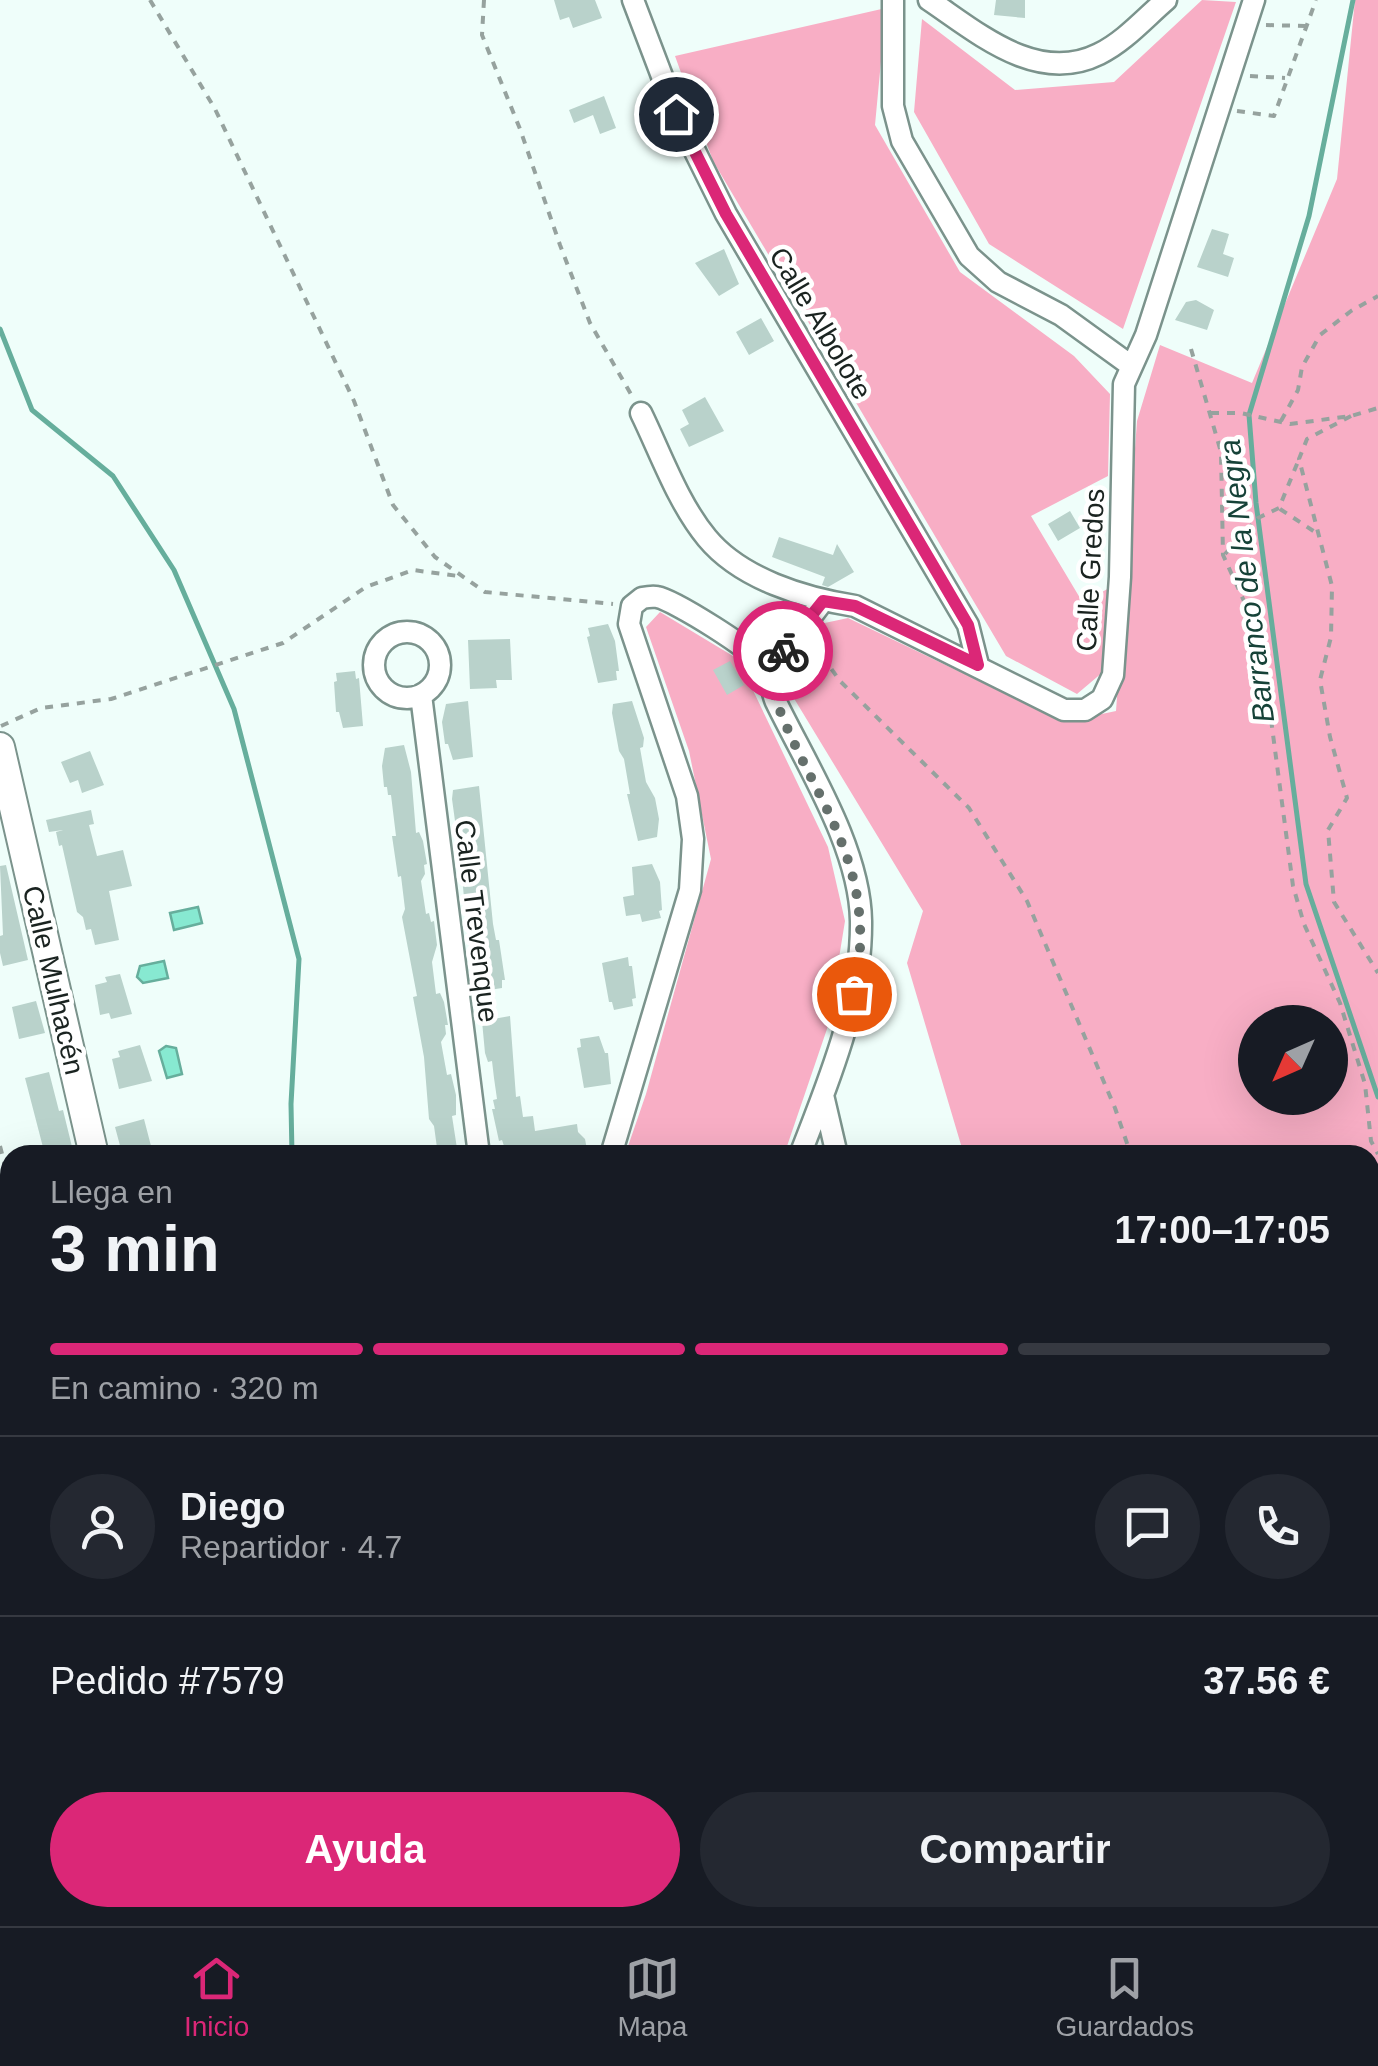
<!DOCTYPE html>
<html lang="es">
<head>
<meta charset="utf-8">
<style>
  :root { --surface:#171b24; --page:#242831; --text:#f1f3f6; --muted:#9ea1a6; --line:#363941; --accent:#db2777 }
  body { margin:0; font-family:Arial,sans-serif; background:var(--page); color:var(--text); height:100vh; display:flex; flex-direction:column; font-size:38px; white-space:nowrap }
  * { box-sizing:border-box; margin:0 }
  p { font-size:32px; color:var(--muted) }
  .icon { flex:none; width:55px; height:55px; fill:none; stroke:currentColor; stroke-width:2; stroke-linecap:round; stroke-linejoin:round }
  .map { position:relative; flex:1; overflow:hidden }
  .sheet { position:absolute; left:0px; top:1145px; width:1380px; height:782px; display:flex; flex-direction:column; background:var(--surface); border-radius:30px 30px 0 0; box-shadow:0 10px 40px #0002 }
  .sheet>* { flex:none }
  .needle { width:65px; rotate:225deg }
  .buttons { position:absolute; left:1238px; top:1005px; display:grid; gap:20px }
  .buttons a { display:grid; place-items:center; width:110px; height:110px; border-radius:50%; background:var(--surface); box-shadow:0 10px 40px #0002; font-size:50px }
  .pin { position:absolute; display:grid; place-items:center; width:85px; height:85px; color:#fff; margin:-42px; border:5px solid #fff; border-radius:50%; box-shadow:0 2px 10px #0007 }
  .courier { position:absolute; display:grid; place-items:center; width:100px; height:100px; margin:-50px; border:8px solid #db2777; border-radius:50%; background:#fff; color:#222; box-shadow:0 2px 12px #0007 }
  .summary em { font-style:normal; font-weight:700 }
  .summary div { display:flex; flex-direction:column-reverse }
  .summary { display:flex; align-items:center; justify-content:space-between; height:170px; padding:0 50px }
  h1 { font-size:65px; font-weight:700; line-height:75px }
  .bar { display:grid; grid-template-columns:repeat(4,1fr); gap:15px 10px; align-content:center; height:120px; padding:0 50px }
  .bar i { height:12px; border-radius:8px; background:var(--line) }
  .bar .on { background:var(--accent) }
  .bar p { grid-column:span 4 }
  .line { display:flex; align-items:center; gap:25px; padding:0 50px; border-top:2px solid var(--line) }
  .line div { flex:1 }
  .round { display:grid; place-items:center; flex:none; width:105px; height:105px; border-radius:52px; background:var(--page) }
  .action { display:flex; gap:20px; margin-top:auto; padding:20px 50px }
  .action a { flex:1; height:115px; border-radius:60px; background:var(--accent); color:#fff; font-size:40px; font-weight:700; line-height:115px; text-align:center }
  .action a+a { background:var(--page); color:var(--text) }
  .dock { display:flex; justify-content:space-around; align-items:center; height:140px; border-top:2px solid var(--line); background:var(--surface); font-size:28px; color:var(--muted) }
  .dock a { display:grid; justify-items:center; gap:5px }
  .dock .on { color:var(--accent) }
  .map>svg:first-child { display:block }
</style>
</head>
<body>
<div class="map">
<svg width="1378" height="1926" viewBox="0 0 1378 1926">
  <rect width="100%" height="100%" fill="#effefa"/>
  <!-- green -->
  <path fill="#f8aec5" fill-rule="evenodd" d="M1202 0 1236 2 1123 329 989 244 914 112 922 19 1015 90 1114 82Z
    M1355 0H1378V1926H1095V1918H1370V1155H964L907 963 923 911 781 677 820 624 848 618 1064 722 1116 711 1137 421 1160 345 1252 383 1337 179ZM1255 1022H1330V1098H1255Z
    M886 8 875 125 960 272 1074 356 1110 394 1108 476 1031 516 1083 603 1109 588 1103 672 1077 694 1006 656 713 161 675 56Z
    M660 612 738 659 828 847 845 921 828 1026 784 1155H625L646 1094 711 859 689 751 646 627Z
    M318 1918H411L420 1926H316Z
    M681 1918H855L854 1926H682Z"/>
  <!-- water -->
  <path fill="#87e9d1" stroke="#66ae9c" stroke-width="2.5" d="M198 907 202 923 174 930 170 913Z
    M164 961 168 978 143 983 137 977 140 966Z
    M166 1046 176 1048 182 1074 167 1078 159 1051Z"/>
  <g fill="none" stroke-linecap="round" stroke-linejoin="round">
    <!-- stream -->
    <path stroke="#66ae9c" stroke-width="5" d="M1353 0 1309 216 1249 415 1256 503 1306 884 1378 1097
      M0 329 32 410 113 476 174 570 234 709 299 959 291 1104 292 1155
      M1370 1539 1378 1520
      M342 1926V1918
      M1256 1926V1918"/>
  </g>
  <!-- building -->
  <path fill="#b9d2cb" d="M554 0H595L602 18 573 28 569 17 560 20Z
    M996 0H1025V18L994 15Z
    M604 96 616 128 600 134 593 115 574 123 569 110Z
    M1212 229 1229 234 1223 254 1234 258 1228 277 1197 267Z
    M724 249 739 284 719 296 695 263Z
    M1196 300 1214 310 1207 330 1175 320 1186 302Z
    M761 318 774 341 749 355 736 332Z
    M705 397 724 431 689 447 680 429 689 424 682 410Z
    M1070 511 1080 528 1058 541 1048 524Z
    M779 537 833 555 837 544 854 572 828 587 822 585 825 577 772 557Z
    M608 624 615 641 619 671H616L617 680 598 683 587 637 590 636 588 628Z
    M510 639 512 680H496L497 688 470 689 468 640Z
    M730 661 744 685 727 695 713 670Z
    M355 671 356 679 359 678 363 726 343 728 339 712H336L334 682 337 681 336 673Z
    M468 701 473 757 453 760 448 744H445L442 722 446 704Z
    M632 701 644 738 643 747 640 748 646 782 655 798 659 819 657 837 638 841 627 794H630L624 759 619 751 612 713 613 704Z
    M404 745 411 772 416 833 419 832 423 841 427 864 424 865 425 874 421 881 426 914 429 913 431 922 434 921 437 945 432 962 436 994 440 993 444 1002 448 1025H445L446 1034 441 1042 447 1075 451 1074 456 1095V1115L452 1116 458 1155H438L434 1126 429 1119 424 1057 413 997 417 996 402 917 405 909 401 876 398 877 392 836H396L391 795H388L387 787H384L382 766 385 748Z
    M90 751 104 785 82 793 78 780 70 783 61 762Z
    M479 786 493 924 496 940H499L505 980H502V988L483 991 482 983 478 984 475 975 472 906 468 907 464 898 462 876V866H466L461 829 458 821H455L452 799 453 790Z
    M91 810 94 824 89 825 97 856 123 850 132 886 109 891 119 940 95 945 91 929 86 930 83 917 77 912 62 845 59 846 56 832 63 830 49 832 46 820Z
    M652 864 660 882 662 910 659 911 661 918 642 922 640 914 626 916 623 897 634 895 632 867Z
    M6 865 28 960 3 966 0 953V936L3 935 0 866Z
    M628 957 629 966H632L636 998 632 999 633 1006 614 1010 612 1002H609L602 963Z
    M120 974 132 1014 111 1019 109 1013 100 1015 95 985 107 982 105 977Z
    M36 1001 45 1033 19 1039 12 1007Z
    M510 1016 516 1097 520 1096 523 1117 533 1116 535 1131 577 1124 578 1132 585 1139 588 1155H507L502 1140 499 1141 492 1109H495L493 1100 497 1099 494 1078 492 1061 488 1062 485 1053 482 1021Z
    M599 1036 605 1053H608L611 1084 584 1088 577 1048 581 1047 580 1039Z
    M140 1045 152 1081 119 1089 112 1059 120 1057 118 1051Z
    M49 1072 59 1111 63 1110 74 1155H45L25 1078Z
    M144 1119 151 1146 122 1153 115 1127Z"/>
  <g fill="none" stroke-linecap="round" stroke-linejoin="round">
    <!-- street casing -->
    <g stroke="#7b938c" stroke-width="25">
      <path id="street" d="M633 0 676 113 726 214 968 625 978 665
        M893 0V106L902 141 969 256 998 282 1061 315 1130 365
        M929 0C978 33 1037 85 1099 54 1124 42 1145 18 1166 0
        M641 413C661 454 678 503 707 538 741 579 804 598 855 606L1064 710H1085L1102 699 1113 675 1120 577 1124 384 1146 335 1254 0
        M374 665a33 33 0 1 1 66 0a33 33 0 1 1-66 0Z
        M765 666 791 643 823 601
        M421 695 479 1155
        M823 1095 837 1155
        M611 1155 690 890 693 839 687 796 629 624 632 606 642 598C647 597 652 596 657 597 674 600 755 651 765 666 771 677 771 691 776 702 807 766 860 848 861 921 862 1003 829 1080 800 1155
        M0 1673 10 1672
        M0 1840H10
        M435 1918 444 1926
        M664 1918 665 1926
        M871 1918 872 1926
        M296 1926V1918
        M508 1926 510 1918
        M639 1926 644 1918
        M1079 1926V1918"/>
    </g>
    <!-- secondary casing -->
    <g stroke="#7b938c" stroke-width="32">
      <path id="secondary" d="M0 747 94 1155
        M207 1918 210 1926"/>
    </g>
    <!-- path -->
    <path stroke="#96a29e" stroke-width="4" stroke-dasharray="8 8" stroke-linecap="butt" d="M150 0 215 109 354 401 393 505 435 557 485 592 613 604
      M484 0 482 35 520 129 560 245 590 323 632 396
      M1266 25 1305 26
      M1250 76 1285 78
      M1237 111 1274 116 1316 0
      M1191 349 1221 452 1223 555 1260 636 1293 886 1304 924 1340 1003 1365 1084 1371 1141 1378 1154
      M1211 413H1241L1290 424 1351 416 1378 408
      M1351 416 1307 439 1299 459 1332 586 1331 637 1320 680 1330 737 1347 798 1328 830 1334 902 1378 973
      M1281 421 1298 390 1302 367 1320 335 1351 311 1378 296
      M1280 509 1318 534
      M1225 554 1258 518 1279 508 1299 459
      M813 643 840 681 969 808 1027 901 1115 1108 1131 1155
      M1 726 41 708 111 699 283 643 366 587 413 570 458 576
      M0 1146 10 1185
      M0 1434 10 1440
      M1370 1485 1378 1477
      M0 1621 10 1616
      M0 1641 10 1640
      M1370 1685 1378 1648
      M1370 1802 1378 1820
      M1171 1926 1173 1918
      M1214 1926 1215 1918
      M1281 1926 1283 1918"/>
    <!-- street -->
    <use href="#street" stroke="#fff" stroke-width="20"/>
    <!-- secondary -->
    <use href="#secondary" stroke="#fff" stroke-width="28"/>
  </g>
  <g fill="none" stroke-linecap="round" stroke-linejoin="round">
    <!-- done -->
    <path stroke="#65706c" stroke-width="10" stroke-dasharray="0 18" d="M783 651 765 666C798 790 884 850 854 994"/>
    <!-- route -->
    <path stroke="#db2777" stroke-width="12" d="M676 114 726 214 968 625 978 665 855 606 823 601 783 651"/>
  </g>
  <g text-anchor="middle" stroke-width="9" stroke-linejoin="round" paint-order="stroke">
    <!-- street labels -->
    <g font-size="28" fill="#1a2320" stroke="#fff">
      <text transform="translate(821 323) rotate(59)" y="10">Calle Albolote</text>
      <text transform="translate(1090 570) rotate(-87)" y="10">Calle Gredos</text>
      <text transform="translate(477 921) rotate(83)" y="10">Calle Trevenque</text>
      <text transform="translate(54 980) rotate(77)" y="10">Calle Mulhacén</text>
    </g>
    <!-- water labels -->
    <g font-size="30" font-style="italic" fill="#164238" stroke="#fff">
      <text transform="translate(1247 581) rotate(-97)" y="10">Barranco de la Negra</text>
    </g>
  </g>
</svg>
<div class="buttons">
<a><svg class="needle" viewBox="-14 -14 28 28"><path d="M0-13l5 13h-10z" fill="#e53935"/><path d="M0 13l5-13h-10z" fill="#9ea1a6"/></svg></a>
</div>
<div class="pin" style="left:854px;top:994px;background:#ea580c"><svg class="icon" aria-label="bag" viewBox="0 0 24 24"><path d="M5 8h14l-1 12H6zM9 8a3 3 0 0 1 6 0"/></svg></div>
<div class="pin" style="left:676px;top:114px;background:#1f2937"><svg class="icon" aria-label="home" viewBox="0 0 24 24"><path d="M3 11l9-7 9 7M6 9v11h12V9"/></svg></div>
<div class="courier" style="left:783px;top:651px"><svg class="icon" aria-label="bike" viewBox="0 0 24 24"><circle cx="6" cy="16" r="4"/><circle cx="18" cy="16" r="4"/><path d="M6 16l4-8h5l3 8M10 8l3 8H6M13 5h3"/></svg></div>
<section class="sheet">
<div class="summary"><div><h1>3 min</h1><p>Llega en</p></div><em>17:00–17:05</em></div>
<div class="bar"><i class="on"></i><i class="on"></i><i class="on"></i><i></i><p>En camino · 320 m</p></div>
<div class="line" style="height:180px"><a class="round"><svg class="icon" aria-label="person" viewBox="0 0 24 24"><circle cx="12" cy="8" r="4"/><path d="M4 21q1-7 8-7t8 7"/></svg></a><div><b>Diego</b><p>Repartidor · 4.7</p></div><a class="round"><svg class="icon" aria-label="chat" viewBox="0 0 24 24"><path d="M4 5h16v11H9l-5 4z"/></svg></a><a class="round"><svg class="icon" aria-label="phone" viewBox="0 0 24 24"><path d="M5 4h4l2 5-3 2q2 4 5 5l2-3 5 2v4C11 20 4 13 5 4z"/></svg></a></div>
<div class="line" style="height:130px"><div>Pedido #7579</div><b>37.56 €</b></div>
<div class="action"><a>Ayuda</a><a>Compartir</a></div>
</section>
</div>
<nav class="dock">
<a class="on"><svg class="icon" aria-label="home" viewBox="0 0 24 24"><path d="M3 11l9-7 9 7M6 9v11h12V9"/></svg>Inicio</a>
<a><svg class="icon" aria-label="map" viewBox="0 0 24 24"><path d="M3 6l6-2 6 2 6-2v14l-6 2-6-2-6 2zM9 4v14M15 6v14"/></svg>Mapa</a>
<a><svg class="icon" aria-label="saved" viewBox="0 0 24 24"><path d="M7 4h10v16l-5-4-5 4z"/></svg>Guardados</a>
</nav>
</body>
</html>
